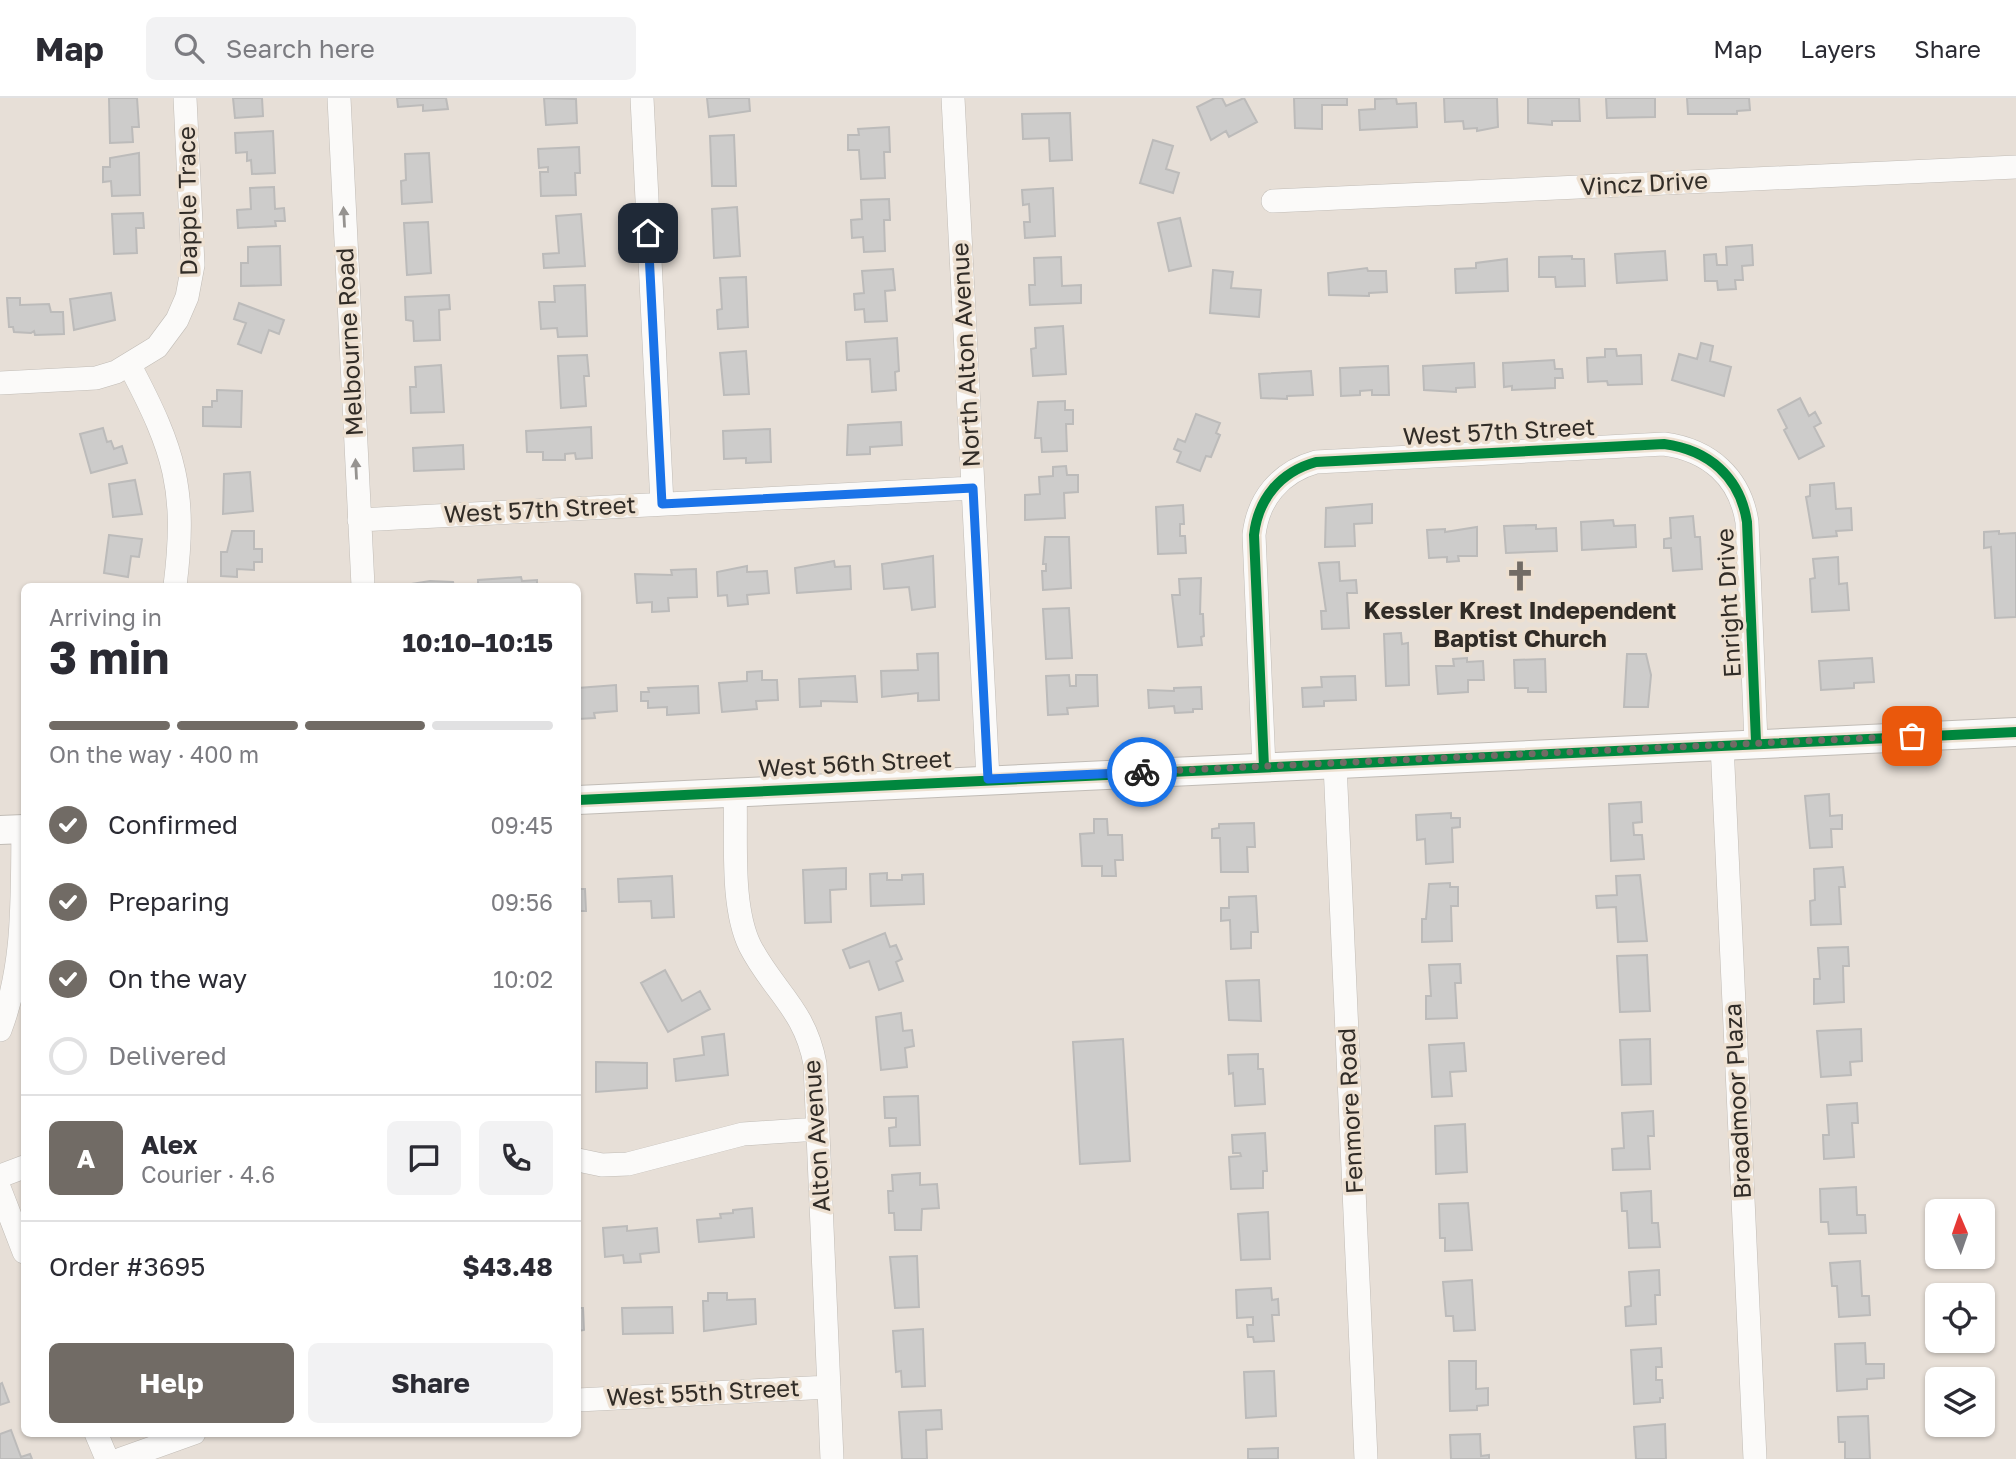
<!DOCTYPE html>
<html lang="en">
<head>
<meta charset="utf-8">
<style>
  :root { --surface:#fff; --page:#f2f2f3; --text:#2b2b33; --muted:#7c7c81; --line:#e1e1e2; --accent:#716b65 }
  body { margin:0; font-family:"Golos Text",sans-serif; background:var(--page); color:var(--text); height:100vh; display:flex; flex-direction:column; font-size:26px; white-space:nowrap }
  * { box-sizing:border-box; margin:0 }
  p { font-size:23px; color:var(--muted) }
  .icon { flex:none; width:38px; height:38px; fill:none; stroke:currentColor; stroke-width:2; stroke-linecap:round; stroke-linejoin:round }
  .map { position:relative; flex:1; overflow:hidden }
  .sheet { position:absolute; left:21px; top:485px; width:560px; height:854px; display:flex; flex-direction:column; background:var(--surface); border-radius:10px; box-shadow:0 2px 5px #0004 }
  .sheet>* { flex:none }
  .needle { width:46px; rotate:358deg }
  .controls { position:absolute; left:1925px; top:1101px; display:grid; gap:14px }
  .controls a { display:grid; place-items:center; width:70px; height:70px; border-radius:10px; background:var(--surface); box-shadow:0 2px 5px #0004; font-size:35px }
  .pin { position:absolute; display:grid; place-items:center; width:60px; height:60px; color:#fff; margin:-30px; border-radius:14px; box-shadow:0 4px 10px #0006 }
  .courier { position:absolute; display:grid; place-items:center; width:70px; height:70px; margin:-35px; border:5px solid #1a73e8; border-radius:50%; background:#fff; color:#222; box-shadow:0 2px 9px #0007 }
  .summary em { font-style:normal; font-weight:700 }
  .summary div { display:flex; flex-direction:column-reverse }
  .summary { display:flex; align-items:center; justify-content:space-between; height:119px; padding:0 28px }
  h1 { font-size:46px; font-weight:700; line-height:52px }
  .bar { display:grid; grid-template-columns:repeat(4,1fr); gap:10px 7px; align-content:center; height:84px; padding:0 28px }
  .bar i { height:9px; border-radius:5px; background:var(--line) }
  .bar .selected { background:var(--accent) }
  .bar p { grid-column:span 4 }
  .line { display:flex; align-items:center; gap:18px; padding:0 28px; border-top:2px solid var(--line) }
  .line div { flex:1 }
  .round { display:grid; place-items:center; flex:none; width:74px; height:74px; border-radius:10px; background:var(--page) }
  ol { padding:0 28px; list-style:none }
  li { display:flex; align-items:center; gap:21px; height:77px }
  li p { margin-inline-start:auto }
  li .icon { padding:7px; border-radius:50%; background:var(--accent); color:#fff; stroke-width:4 }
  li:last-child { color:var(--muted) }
  li i { width:38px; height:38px; border:4px solid var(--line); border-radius:50% }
  .action { display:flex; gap:14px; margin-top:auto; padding:14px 28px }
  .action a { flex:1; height:80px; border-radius:10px; background:var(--accent); color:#fff; font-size:28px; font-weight:700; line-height:80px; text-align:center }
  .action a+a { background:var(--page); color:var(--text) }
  header { display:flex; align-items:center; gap:42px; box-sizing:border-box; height:98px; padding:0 35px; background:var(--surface); border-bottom:2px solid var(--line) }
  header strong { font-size:33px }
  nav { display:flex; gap:38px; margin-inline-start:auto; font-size:24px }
  .search { width:490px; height:63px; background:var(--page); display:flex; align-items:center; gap:18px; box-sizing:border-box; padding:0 24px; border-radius:10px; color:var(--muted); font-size:26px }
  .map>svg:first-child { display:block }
</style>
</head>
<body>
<header>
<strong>Map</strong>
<div class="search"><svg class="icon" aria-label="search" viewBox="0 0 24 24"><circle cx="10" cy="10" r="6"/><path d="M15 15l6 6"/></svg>Search here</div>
<nav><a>Map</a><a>Layers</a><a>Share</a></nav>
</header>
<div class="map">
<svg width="2016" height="1361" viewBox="0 0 2016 1361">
  <rect width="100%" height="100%" fill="#e7dfd7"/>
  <!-- building -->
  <path fill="#cdcccb" stroke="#bcbbba" stroke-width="2" d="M109 0H137L139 29H132L133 44 110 45Z
    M233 0H262L263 18 235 20Z
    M397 0H446L448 11 423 13V7L398 9Z
    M544 0 576 1 577 25 546 27Z
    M707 0H749L750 13 709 19Z
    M1215 0H1222L1226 8 1244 0 1257 24 1229 39 1226 33 1211 42 1197 9Z
    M1294 0H1347V7H1322V31L1295 30Z
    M1396 0 1397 6 1416 5 1417 29 1360 32 1359 12 1375 11V1Z
    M1444 0H1497L1498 29 1477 33V30L1464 31 1463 23 1445 24Z
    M1528 0H1579L1580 23H1552V27L1528 25Z
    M1606 0H1655V19L1607 20Z
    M1687 0H1749L1750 12 1737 13V16H1688Z
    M1070 15 1072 62 1050 63 1049 40 1023 41 1022 16Z
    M889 29 890 54H884L885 80 861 81 859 52H848V37H859L858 31Z
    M273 33 275 75 252 76 251 62 247 63V54L236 55 235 35Z
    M734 37 736 88H712L710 38Z
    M1153 42 1173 48 1166 71 1179 75 1173 95 1140 85Z
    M579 49 580 75H575L576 97 541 98 540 74H548V69L539 70 538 51Z
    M139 55 140 97 112 98 111 83 103 84V69H110V60Z
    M429 55 432 104 402 106 401 83 406 82 405 56Z
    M274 89 275 111 284 110 285 123H275L276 128 238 130 237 112 251 111 250 90Z
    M1053 90 1055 138 1025 140 1024 124H1030L1029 106 1023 107 1022 92Z
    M889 101 890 122H884L885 153 864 154 863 139 852 140 851 122 862 121 861 102Z
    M737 109 740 158 714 160 712 111Z
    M143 115 144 130H136L137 155 114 156 112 116Z
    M581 116 585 168 544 170 543 156 559 155 556 118Z
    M1180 120 1191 168 1169 173 1158 125Z
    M428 124 431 175 407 177 404 125Z
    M1752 147 1753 167 1742 168 1743 182H1735L1736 191 1718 192 1717 183H1705L1704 157 1716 156 1717 167H1727L1726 149Z
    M280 148 281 187 241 188V165H248V149Z
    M1665 153 1667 182 1617 185 1615 156Z
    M1572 158V161H1584L1585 188 1556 189 1555 179H1539V159Z
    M1061 159 1062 188 1081 187V205L1030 207 1029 187H1035L1034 160Z
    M1507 161 1508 193 1456 195 1455 171 1476 170V165Z
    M1367 170 1368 173H1386L1387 194 1369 195V198L1329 197 1328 175Z
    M893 171 895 192 885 193 887 223 865 224 864 211 855 212 854 196 864 195 862 173Z
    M1213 172 1233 174 1231 190 1261 192 1259 219 1210 215Z
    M746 179 748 229 718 231 717 212 722 211 720 180Z
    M585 187 587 238 558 239 557 230 541 231 539 204H555L554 188Z
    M111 195 115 222 74 232 70 201Z
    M449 197 450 211 439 212 440 242 414 243 413 223 406 222 405 199Z
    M7 200H20V207L49 206 51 214H63L64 236 35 237 34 233 31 235 14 234 13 229H9Z
    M239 205 284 222 279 236 269 232 261 255 238 246 246 225 234 221Z
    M1063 228 1066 276 1033 278 1031 251 1036 250 1035 230Z
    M897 240 899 273 895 274 896 292 872 294 870 261 847 262 846 244Z
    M1701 245 1713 248 1710 263 1731 269 1724 298 1672 282 1679 256 1697 261Z
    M1605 251H1616L1617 258 1641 257 1642 286 1608 287 1607 283 1588 284 1587 260 1605 259Z
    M746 253 749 296 724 297 720 255Z
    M587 257 589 278H584L586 308 561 310 558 258Z
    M1554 262 1555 271H1562L1563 280H1555V290L1512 292V288L1504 289 1503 265Z
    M1474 265 1475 289 1456 290V294L1424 292 1423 268Z
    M441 267 444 314 411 315 410 289H416L415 269Z
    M1388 268 1389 297H1372V292L1360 293V297L1341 298 1340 270Z
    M1311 273 1313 297 1287 298V301L1261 300 1259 276Z
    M217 292 242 293 241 329 203 328V309H212V303H217Z
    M1800 300 1809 318 1815 314 1821 325 1814 329 1824 348 1799 361 1784 332 1787 330 1778 312Z
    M1065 303V312H1073V326H1066L1067 353 1042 354 1041 340H1035L1038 304Z
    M1196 316 1220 325 1216 335 1220 337 1211 359 1206 358 1200 373 1177 364 1181 354 1174 351 1178 341 1185 344Z
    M901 324 902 347 870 349V356L847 357 848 327Z
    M591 329 592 360 576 361 575 355 565 356V362H543V354H527L526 333Z
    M103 330 107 344 111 343 114 351 122 348 127 365 91 375 80 336Z
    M770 331 771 364 746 365V360L724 361 723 333Z
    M463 347 464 371 414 373 413 350Z
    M1066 368 1067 377H1078V394L1064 395 1065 420 1025 422V397L1040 396 1039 379 1053 378V369Z
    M250 374 253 413 223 416 224 376Z
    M135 382 142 416 113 419 109 386Z
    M1834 385 1836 411 1851 410 1852 432 1836 433 1837 438 1813 440 1806 399 1810 398V387Z
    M1372 406V425L1354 426 1355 448 1325 449 1326 410Z
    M1183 407 1184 426H1180V438H1185L1186 455 1158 456 1156 409Z
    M1693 418 1695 439H1700L1702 471 1673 473 1671 450H1664V441L1671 440 1670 420Z
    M1613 422 1614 428 1635 427 1636 449 1582 452 1581 424Z
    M1536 427V431L1556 430 1557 453 1506 455 1504 428Z
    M1477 429V458H1458L1459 463 1447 464V459L1429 460 1427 432 1445 431V434Z
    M232 433H254V451H262V464H254V472L237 471V479L221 478V454H227Z
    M1999 433V436L2016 435V519L1995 520 1991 449 1984 450V434Z
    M109 437 142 441 139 459 131 458 128 479 104 475Z
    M1045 439H1069L1071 490 1043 492 1042 473H1046V466H1043Z
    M933 458 935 509 912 512 909 489 884 491 882 466Z
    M1838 459 1839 486 1847 485 1849 512 1812 514 1810 481 1815 480 1813 461Z
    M834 463 835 469 850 468 851 491 797 495 795 470Z
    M1339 464 1340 483 1356 482 1357 495H1347L1349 530 1322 531 1321 513H1326L1319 465Z
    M747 468V474L767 473 769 495 747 497 748 506 728 508 727 497 718 498 717 474Z
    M696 471 697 499 668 500 669 513 652 514V504L637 505 635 476 672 477 671 472Z
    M521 479 522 483 537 482V488H478V482Z
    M1201 480 1200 516H1203L1204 538 1201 539 1202 547 1178 549 1172 497H1180L1179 481Z
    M430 483 453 484 454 488H399Z
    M1069 510 1072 560 1046 561 1043 511Z
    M1401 535 1402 546 1408 545 1409 587 1386 588 1384 536Z
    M938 555 939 602 918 603V595L882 599 881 573 918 572 917 556Z
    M1627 556H1646L1651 577 1648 609H1624Z
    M1467 560V564L1483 563 1484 582H1468V594L1438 596 1436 568H1454L1453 561Z
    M1872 560 1874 584 1854 585V590L1821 592 1819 563Z
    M1545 561 1546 594H1528V590H1515L1514 562Z
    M762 573V582H777L778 602 756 603 757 611 722 614 719 585 747 583V574Z
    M1069 577 1070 588H1076V577H1097L1098 608 1067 610 1068 616 1048 617 1046 578Z
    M855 578 857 604 821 603V608L800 609 799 581Z
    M1355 578 1356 602 1324 603V608L1303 609 1302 590 1322 589 1321 579Z
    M616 587 617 613 594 615 595 620 578 621V590Z
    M698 588 699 615 667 617V609L648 610V603H641V594H649L648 590Z
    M1201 589 1202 611H1193V614L1175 615 1174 608 1149 610 1148 592 1174 593V590Z
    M1829 696 1830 718 1842 717V731H1831L1832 749 1810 750 1805 698Z
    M1641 704 1642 724 1633 725 1634 737H1642L1644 761 1611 763 1609 706Z
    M1451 715V720H1460V729L1452 730 1453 764 1426 766 1425 741 1417 742 1416 717Z
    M1094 721H1107L1108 737H1122L1123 762H1115L1116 778H1102V768H1082L1080 736 1094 735Z
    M1254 725 1255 749H1247L1248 774H1221L1220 740H1212V731L1219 730V726Z
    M1843 769 1845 789H1839L1841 826 1811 827 1810 803 1815 802 1814 771Z
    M846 770V791L830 792 831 824 805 825 803 772Z
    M887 775V782H902V777L923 776 924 806 871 808 870 776Z
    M1640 777 1647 843 1618 844 1616 809 1597 810 1596 798 1617 797 1616 778Z
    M672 778 674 819 652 820 651 803 619 804 618 781Z
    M1450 785V789H1458V808H1451L1452 843 1422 844V821H1426L1429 786Z
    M578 791H585L586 813H578Z
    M1256 798 1258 834H1251V850L1231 851 1230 822 1221 823V810H1229V799Z
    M885 835 890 849 896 847 902 861 896 864 903 883 879 892 869 863 850 870 843 852Z
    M1848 849 1849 868H1843L1844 904 1814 906V881H1820L1818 850Z
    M1647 857 1650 913 1620 914 1617 858Z
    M1460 866 1461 885H1455L1457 920 1426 921V898H1431L1429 867Z
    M665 872 682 903 700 893 710 911 668 934 641 885Z
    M1259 882 1261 923 1229 922 1226 883Z
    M901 915 903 933 912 932 914 948 905 950 907 969 881 972 876 919Z
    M1861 931 1862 963 1850 964 1851 977 1821 979 1817 933Z
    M724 936 728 977 676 983 674 961 704 957 702 939Z
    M1123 941 1130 1063 1080 1066 1073 944Z
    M1650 941 1651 986 1622 987 1620 942Z
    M1464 945 1466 973 1450 974 1452 998 1432 999 1429 947Z
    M1258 956V971H1263L1265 1006 1235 1008 1233 975 1229 976 1228 957Z
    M596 964 647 965V990L596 994Z
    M918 998 920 1047 890 1048 889 1030 896 1029V1020H885L884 999Z
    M1857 1005 1858 1025H1852L1854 1059 1824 1061 1823 1037H1829L1827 1007Z
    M1653 1013 1654 1038H1648L1650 1071 1613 1072 1612 1051 1624 1050 1622 1015Z
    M1465 1026 1467 1074 1436 1076 1435 1028Z
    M1265 1035 1267 1073H1263V1090L1231 1091 1229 1059 1241 1058 1240 1055H1233L1232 1037Z
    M920 1075V1087L937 1086 939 1110 922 1111 921 1132H895L894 1115H889L888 1093H893L892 1077Z
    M1856 1089 1857 1117H1865L1866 1135 1829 1136 1828 1124H1821L1820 1091Z
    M1651 1093 1652 1125H1658L1660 1149 1629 1150 1627 1113H1622L1621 1095Z
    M1468 1105 1472 1152 1445 1153V1140H1440L1439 1106Z
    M752 1110 754 1139 699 1144 697 1122 721 1120 720 1116 733 1115V1112Z
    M1268 1114 1270 1161 1241 1162 1238 1116Z
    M627 1128V1133L657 1130 659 1154 640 1156 641 1164 624 1165 623 1157 605 1159 603 1130Z
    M917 1158 919 1209 895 1210 890 1159Z
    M1860 1163 1862 1198H1869L1870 1217 1839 1219 1837 1188H1832L1830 1165Z
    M1659 1172 1660 1197H1655L1656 1226 1626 1228 1625 1209 1631 1208 1629 1174Z
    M1472 1182 1475 1232 1454 1233 1453 1218H1446L1443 1184Z
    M1271 1190 1272 1202 1278 1201 1279 1217H1272L1274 1243 1254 1244 1253 1239H1248L1247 1227H1253V1219L1237 1220 1236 1192Z
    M708 1195H727V1202L755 1201 756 1226 704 1233 703 1203H708Z
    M672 1209 673 1235 623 1236 622 1210Z
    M578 1210H583L584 1232 578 1233Z
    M923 1231 925 1288 902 1289 901 1273 896 1274 893 1233Z
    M1865 1245 1866 1266H1884V1280L1867 1281V1291L1837 1293 1835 1246Z
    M1661 1250 1662 1269H1656V1282H1662L1663 1300H1660V1304L1634 1306 1631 1252Z
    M1449 1263H1476V1291L1488 1290V1307L1477 1308V1312L1450 1313Z
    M1274 1273 1276 1318 1246 1320 1244 1274Z
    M2 1285 9 1304 0 1307V1286Z
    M941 1312 942 1331 926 1332 927 1361H902L899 1314Z
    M1868 1318 1870 1361H1845V1344H1839L1838 1319Z
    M1665 1326 1666 1361H1636L1634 1329Z
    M11 1332 21 1359 30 1356 32 1361H0V1336Z
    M1480 1336 1481 1358 1489 1357V1361H1451L1450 1337Z
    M1278 1350V1361H1248V1351Z"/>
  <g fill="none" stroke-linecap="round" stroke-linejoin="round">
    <!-- minor casing -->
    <g stroke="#c1bcb6" stroke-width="24">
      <path id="minor" d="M339 0 363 488
        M642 0 662 406
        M953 0 988 681
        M1273 103 2016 69
        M130 268C175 353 187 392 175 488
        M0 285 96 280 116 274 157 249 177 222 187 199 193 167 185 0
        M359 422 973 390
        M1722 646 1755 1361
        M1335 666 1366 1361
        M1264 669 1254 437C1258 401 1280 374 1316 364L1664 346C1709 352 1740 379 1747 424L1756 644
        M735 693C737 739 730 807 750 848 773 893 805 911 815 966L832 1361
        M0 932C25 867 22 800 23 731
        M578 1062 602 1067 628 1066 743 1036 818 1031
        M0 1078 24 1069
        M0 1092 24 1154
        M578 1302 829 1289
        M96 1335 107 1361
        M121 1361 194 1335"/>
    </g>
    <!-- major casing -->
    <g stroke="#c1bcb6" stroke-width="30">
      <path id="major" d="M578 702 2016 634
        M0 732 24 731"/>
    </g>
    <!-- minor -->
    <use href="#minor" stroke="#fbfaf9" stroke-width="23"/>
    <!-- major -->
    <use href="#major" stroke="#fbfaf9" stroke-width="28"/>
    <!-- cycleway casing -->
    <g stroke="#ede0d1" stroke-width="15">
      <path id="cycleway" d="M1264 669 1254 437C1258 401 1280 374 1316 364L1664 346C1709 352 1740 379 1747 424L1756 644
        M578 702 2016 634"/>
    </g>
    <!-- cycleway -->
    <use href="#cycleway" stroke="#00873e" stroke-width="10"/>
  </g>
  <!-- one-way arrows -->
  <defs><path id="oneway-solid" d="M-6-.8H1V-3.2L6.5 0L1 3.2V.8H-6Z" transform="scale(1.75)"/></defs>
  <g fill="#969390">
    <use href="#oneway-solid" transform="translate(344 119) rotate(-93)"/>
    <use href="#oneway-solid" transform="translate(356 371) rotate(-93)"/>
  </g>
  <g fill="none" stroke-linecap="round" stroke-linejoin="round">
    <!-- done -->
    <path stroke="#716b65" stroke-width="7" stroke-dasharray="0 12.6" d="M1142 674 1912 638"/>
    <!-- route -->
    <path stroke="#1a73e8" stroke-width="9" d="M648 135 662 406 973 390 988 681 1142 674"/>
  </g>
  <!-- icons -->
  <defs>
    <g id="church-bare" transform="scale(2.415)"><path d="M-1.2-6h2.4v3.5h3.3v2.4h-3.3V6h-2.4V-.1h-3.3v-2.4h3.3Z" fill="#716b65" stroke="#ede0d1" stroke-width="2.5" paint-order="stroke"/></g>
  </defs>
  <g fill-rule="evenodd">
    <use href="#church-bare" x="1520" y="478"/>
  </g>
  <g text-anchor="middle" stroke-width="7" stroke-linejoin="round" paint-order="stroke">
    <!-- street labels -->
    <g font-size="24" fill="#312c27" stroke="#ede0d1">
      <text transform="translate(1644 86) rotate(-3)" y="8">Vincz Drive</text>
      <text transform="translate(188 103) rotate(-91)" y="8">Dapple Trace</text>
      <text transform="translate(350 244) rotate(-93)" y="8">Melbourne Road</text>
      <text transform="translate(966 257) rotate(-93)" y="8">North Alton Avenue</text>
      <text transform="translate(1499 334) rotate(-3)" y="8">West 57th Street</text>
      <text transform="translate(540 412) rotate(-3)" y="8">West 57th Street</text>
      <text transform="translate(1729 505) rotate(-93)" y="8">Enright Drive</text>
      <text transform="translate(855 666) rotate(-3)" y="8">West 56th Street</text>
      <text transform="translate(1738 1003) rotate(-93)" y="8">Broadmoor Plaza</text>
      <text transform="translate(1351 1013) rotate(-93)" y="8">Fenmore Road</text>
      <text transform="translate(817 1038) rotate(-94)" y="8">Alton Avenue</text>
      <text transform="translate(703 1295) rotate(-3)" y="8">West 55th Street</text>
    </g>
    <!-- poi labels -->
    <g font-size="24" font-weight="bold" fill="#312c27" stroke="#ede0d1">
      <text x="1520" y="521">Kessler Krest Independent<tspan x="1520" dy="28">Baptist Church</tspan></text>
    </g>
  </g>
</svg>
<div class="controls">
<a><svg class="needle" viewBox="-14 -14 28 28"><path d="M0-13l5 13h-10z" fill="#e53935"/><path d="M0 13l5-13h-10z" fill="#7c7c81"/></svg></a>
<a><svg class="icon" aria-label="locate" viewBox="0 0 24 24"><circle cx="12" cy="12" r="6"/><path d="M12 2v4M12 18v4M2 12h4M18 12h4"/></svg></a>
<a><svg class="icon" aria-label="layers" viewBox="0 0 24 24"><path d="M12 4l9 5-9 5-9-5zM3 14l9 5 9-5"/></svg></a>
</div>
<div class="pin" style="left:1912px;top:638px;background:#ea580c"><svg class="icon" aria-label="bag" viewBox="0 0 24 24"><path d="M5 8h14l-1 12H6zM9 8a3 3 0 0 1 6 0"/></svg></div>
<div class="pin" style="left:648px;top:135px;background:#1f2937"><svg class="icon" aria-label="home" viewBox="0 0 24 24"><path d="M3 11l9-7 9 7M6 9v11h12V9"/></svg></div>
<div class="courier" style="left:1142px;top:674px"><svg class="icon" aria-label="bike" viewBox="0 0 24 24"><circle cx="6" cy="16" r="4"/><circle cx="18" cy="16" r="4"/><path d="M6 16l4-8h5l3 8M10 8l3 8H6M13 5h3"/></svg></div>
<section class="sheet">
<div class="summary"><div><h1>3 min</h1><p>Arriving in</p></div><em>10:10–10:15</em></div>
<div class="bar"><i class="selected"></i><i class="selected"></i><i class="selected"></i><i></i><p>On the way · 400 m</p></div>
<ol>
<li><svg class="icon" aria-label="check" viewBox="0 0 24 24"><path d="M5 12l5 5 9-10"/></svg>Confirmed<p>09:45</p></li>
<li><svg class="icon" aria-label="check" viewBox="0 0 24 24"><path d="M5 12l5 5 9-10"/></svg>Preparing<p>09:56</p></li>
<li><svg class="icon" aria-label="check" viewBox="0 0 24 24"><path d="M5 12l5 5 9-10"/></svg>On the way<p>10:02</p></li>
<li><i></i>Delivered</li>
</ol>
<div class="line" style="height:126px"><b class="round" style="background:var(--accent);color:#fff">A</b><div><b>Alex</b><p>Courier · 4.6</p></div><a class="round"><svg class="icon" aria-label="chat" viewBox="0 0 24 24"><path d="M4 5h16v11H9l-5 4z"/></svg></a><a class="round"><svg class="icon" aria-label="phone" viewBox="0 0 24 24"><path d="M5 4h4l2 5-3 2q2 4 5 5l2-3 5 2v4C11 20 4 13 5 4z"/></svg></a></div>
<div class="line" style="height:91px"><div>Order #3695</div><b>$43.48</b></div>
<div class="action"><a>Help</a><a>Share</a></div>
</section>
</div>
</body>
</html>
